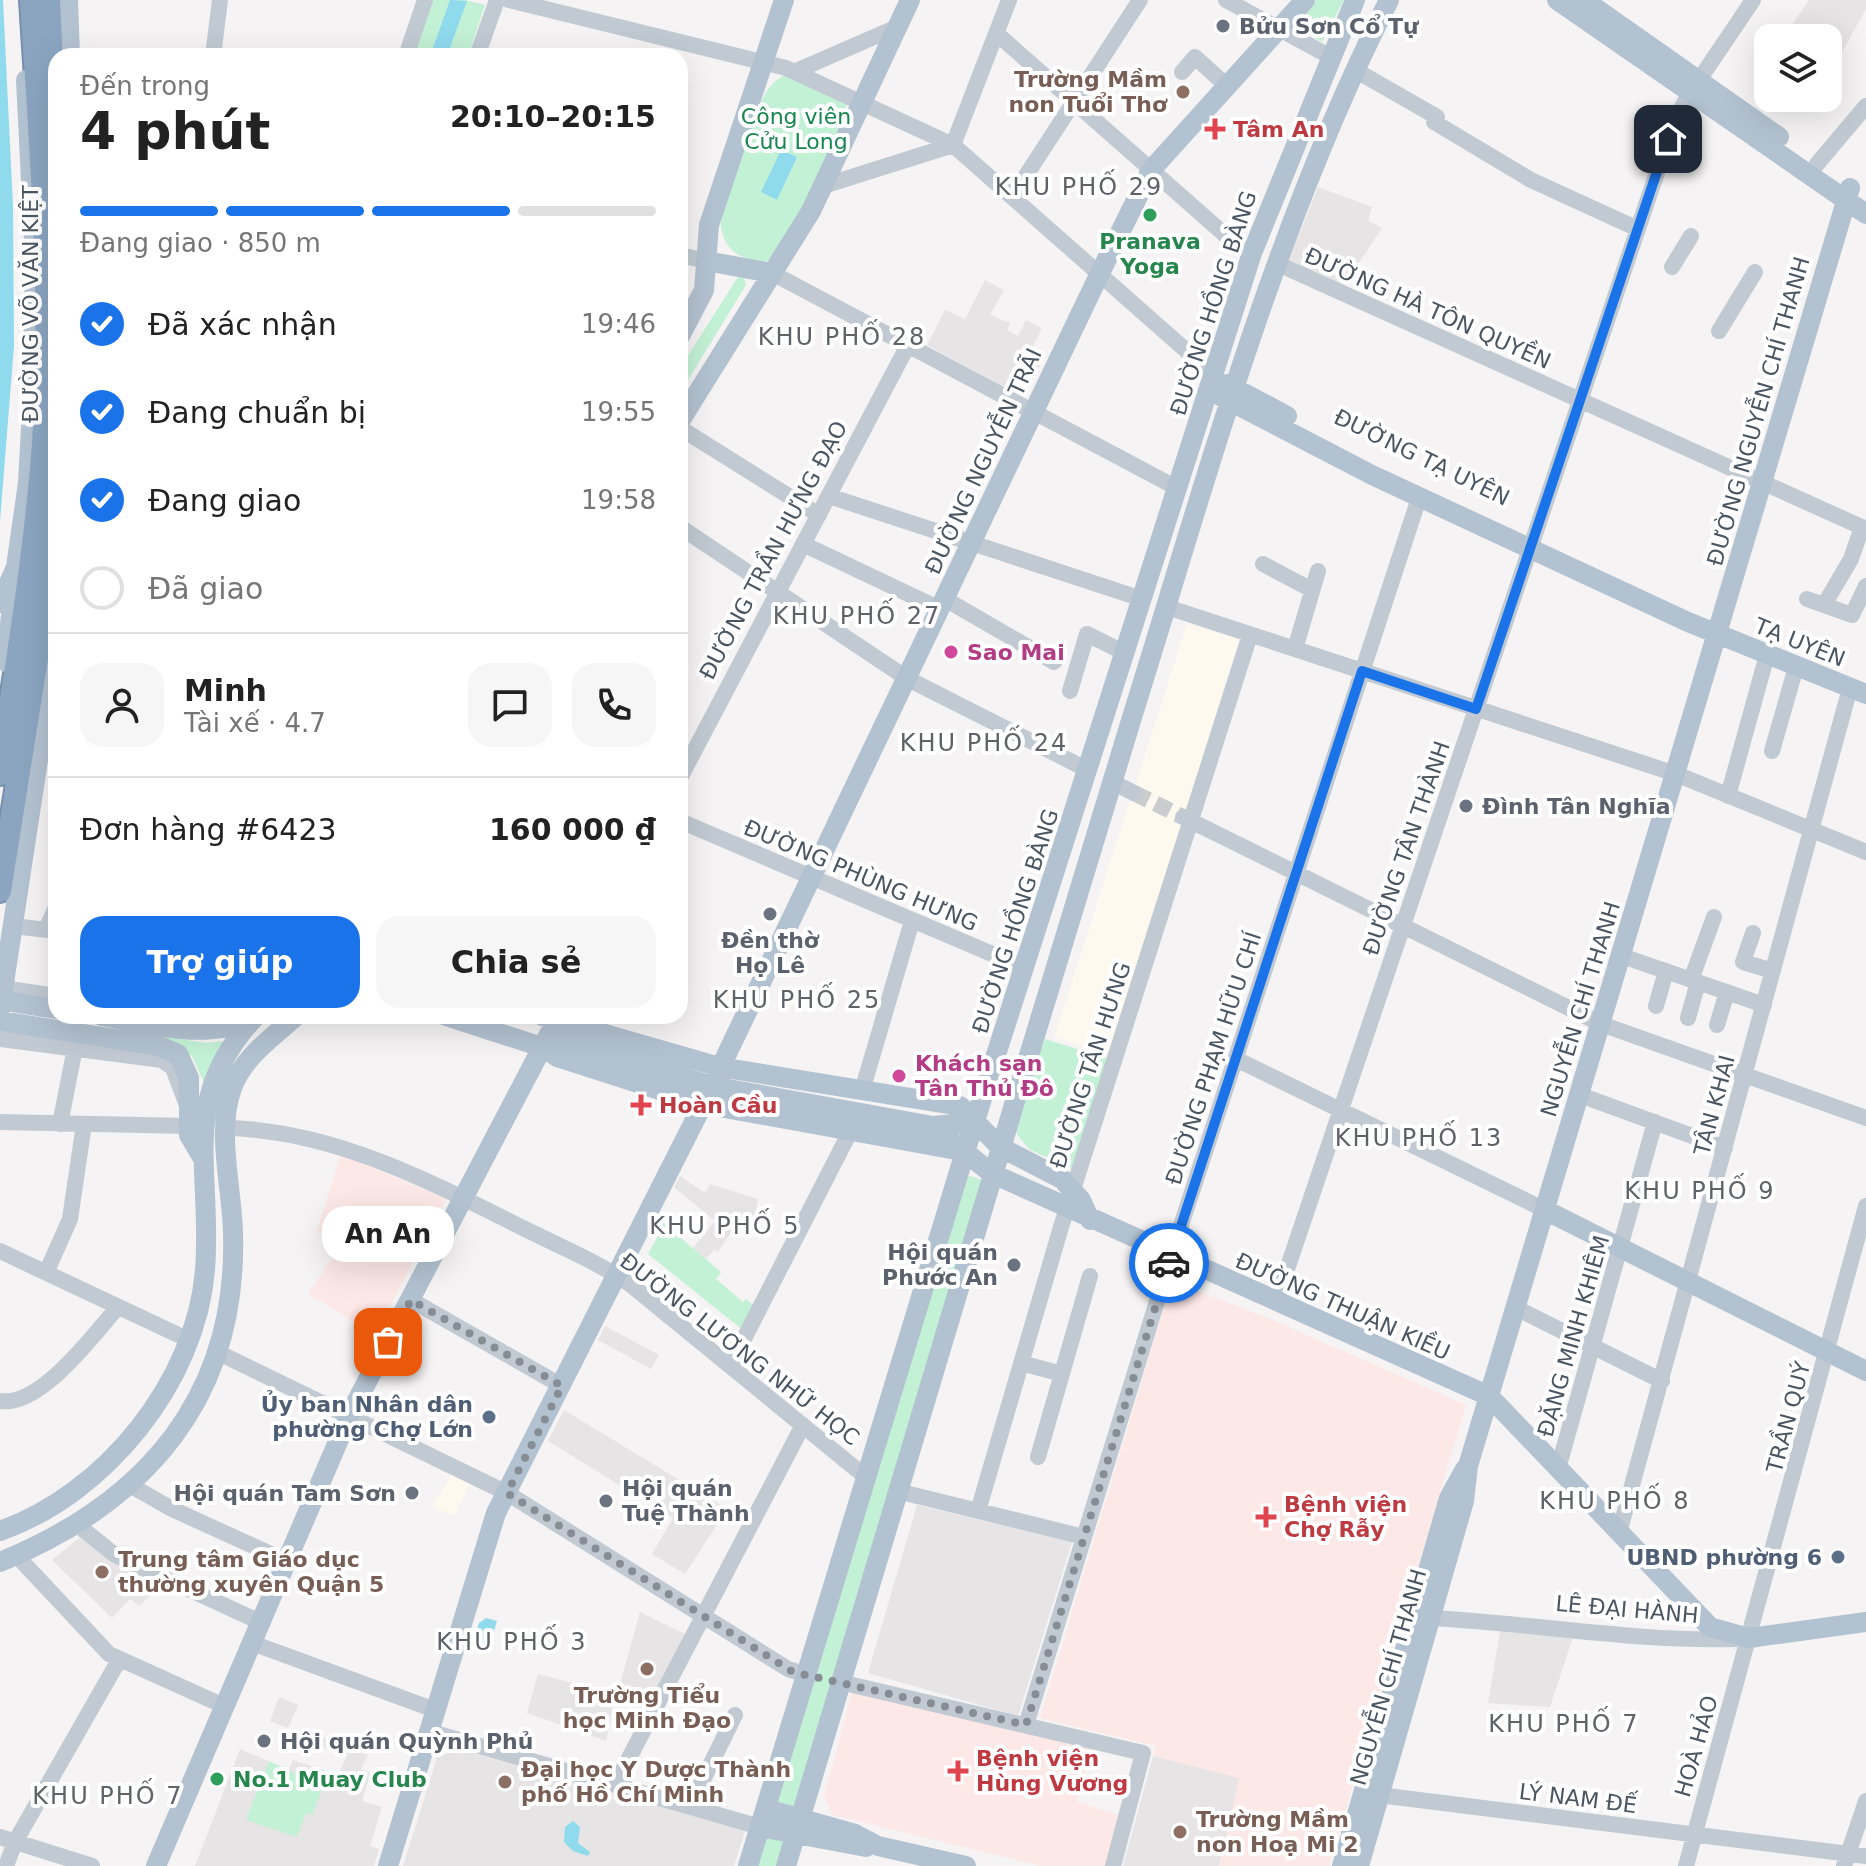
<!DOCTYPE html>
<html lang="vi">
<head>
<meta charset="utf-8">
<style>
  :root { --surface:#fff; --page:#f6f6f6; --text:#222; --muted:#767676; --line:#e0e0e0; --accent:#1a73e8 }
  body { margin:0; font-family:"DejaVu Sans",sans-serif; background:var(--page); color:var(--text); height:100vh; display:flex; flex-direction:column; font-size:30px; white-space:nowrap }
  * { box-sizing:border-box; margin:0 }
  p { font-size:26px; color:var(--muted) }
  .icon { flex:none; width:44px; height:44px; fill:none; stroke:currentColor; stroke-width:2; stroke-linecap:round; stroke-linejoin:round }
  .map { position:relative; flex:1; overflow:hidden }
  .details { position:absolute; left:48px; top:48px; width:640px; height:976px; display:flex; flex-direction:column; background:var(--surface); border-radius:24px; box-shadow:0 8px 32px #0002 }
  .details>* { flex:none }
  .controls { position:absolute; left:1754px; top:24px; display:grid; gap:16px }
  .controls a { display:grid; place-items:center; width:88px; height:88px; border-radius:16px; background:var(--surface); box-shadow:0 8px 32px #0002; font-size:40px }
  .pin { position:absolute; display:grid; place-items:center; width:68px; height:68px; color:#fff; margin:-34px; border-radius:16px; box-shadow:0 4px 12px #0006 }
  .courier { position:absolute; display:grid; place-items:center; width:80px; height:80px; margin:-40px; border:6px solid #1a73e8; border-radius:50%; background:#fff; color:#222; box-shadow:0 2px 10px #0007 }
  .bubble { position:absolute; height:56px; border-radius:24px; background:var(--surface); box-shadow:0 8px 32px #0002; font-size:26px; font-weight:700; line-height:56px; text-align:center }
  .headline em { font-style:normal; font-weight:700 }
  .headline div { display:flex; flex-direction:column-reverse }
  .headline { display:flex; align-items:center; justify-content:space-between; height:136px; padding:0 32px }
  h1 { font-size:52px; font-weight:700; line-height:60px }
  .bar { display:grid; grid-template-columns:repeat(4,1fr); gap:12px 8px; align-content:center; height:96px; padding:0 32px }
  .bar i { height:10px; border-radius:6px; background:var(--line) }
  .bar .selected { background:var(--accent) }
  .bar p { grid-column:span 4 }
  .line { display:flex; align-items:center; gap:20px; padding:0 32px; border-top:2px solid var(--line) }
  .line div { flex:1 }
  .round { display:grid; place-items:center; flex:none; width:84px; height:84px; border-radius:24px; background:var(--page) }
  ol { padding:0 32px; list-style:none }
  li { display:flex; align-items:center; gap:24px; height:88px }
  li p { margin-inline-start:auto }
  li .icon { padding:8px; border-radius:50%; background:var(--accent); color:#fff; stroke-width:4 }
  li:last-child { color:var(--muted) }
  li i { width:44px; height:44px; border:4px solid var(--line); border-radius:50% }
  .cta { display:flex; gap:16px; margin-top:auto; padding:16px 32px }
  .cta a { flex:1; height:92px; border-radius:24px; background:var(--accent); color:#fff; font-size:32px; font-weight:700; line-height:92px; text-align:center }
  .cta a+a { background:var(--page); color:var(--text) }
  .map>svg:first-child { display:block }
</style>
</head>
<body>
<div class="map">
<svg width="1866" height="1866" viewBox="0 0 1866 1866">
  <rect width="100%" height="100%" fill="#f5f3f3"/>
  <!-- commercial -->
  <path fill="#fdf9ef" d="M1187 624 1239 639 1110 1055 1054 1037Z
    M452 1473 471 1483 454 1516 433 1507Z"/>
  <!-- education -->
  <path fill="#e6e4e5" d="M1809 0H1866V9L1828 77V38H1783Z
    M1318 187 1372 207 1368 221 1382 228 1343 287 1287 265Z
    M985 280 1004 290 990 315 1010 323 1007 330 1018 336 1026 320 1042 328 1027 358 1040 365 1026 393 1018 395 927 345 945 310 965 319Z
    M680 1176 705 1193 710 1184 758 1199 752 1231 735 1226 718 1252 714 1250 706 1259 693 1248 715 1221 674 1187Z
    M605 1326 659 1355 651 1369 598 1340Z
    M564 1410 727 1509 685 1574 652 1554 673 1518 548 1441Z
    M917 1505 1072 1542 1018 1716 868 1673Z
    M83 1535 164 1583 139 1606 130 1599 112 1618 52 1560Z
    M640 1612 687 1635 647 1710 614 1700 606 1741 527 1713 538 1674 617 1695Z
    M1501 1625 1574 1634 1550 1707 1488 1703Z
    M279 1697 298 1705 288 1728 270 1721Z
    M303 1730 368 1755 361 1769 371 1773 362 1801 382 1807 370 1846 379 1849 374 1866H195L240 1749 289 1770 293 1760 338 1775 347 1756 299 1739Z
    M461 1746 745 1831 734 1866H403L437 1758Z
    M1153 1756 1240 1778 1219 1866H1123Z"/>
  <!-- medical -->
  <path fill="#fce8e6" d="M341 1154 446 1199 375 1334 308 1294 344 1240 317 1232Z
    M1172 1281 1268 1318 1466 1405 1329 1866H1219L1239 1778 1153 1756 1156 1746 1040 1718Z
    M852 1693 1091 1747 1077 1802 1122 1816 1108 1866H1041L833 1815 824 1796Z"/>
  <!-- green -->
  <path fill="#c3f1d5" d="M431 0H466L485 5 468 56H411Z
    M1316 0H1344L1322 42 1294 26Z
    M783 76H798L846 104 847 118 783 246 764 264C742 258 725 253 721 227 719 214 754 114 763 98 768 89 773 81 783 76Z
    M738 277 744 278 746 285 680 393V368Z
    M162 1036 206 1043 223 1041 205 1085 192 1056Z
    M1045 1039 1109 1059 1075 1166 1068 1168 1029 1149 1013 1129Z
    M966 1175 983 1180 793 1809 775 1804Z
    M661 1221 721 1272 716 1279 743 1302 746 1299 756 1307 744 1331 648 1254 659 1234 655 1231Z
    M269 1761 323 1787 312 1815 306 1813 297 1837 246 1820Z
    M763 1833 785 1840 777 1866H754Z"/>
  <!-- water -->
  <path fill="#90daee" d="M0 0H3L13 207 14 346 0 521Z
    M450 0 467 1 447 56H430Z
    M781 150 797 157 777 200 761 192Z
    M486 1618 497 1621 489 1647 479 1644 475 1636 479 1623Z
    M573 1821 580 1827 578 1843 590 1852 588 1856 573 1851 564 1842 565 1827Z"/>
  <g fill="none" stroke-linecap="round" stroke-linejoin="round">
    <!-- minor-tunnel -->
    <path stroke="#caccce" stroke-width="16" stroke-dasharray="16 8" stroke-linecap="butt" d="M1134 793 1183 817"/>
    <!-- highway casing -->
    <g stroke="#7690ad" stroke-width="26">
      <path id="highway" d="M49 0 56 149
        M0 774C16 664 35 554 43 443 53 296 40 146 31 0
        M0 891 42 627 56 512"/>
    </g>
    <!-- minor -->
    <path stroke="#c1cad2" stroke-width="16" d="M509 0 786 68 953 145 1214 375
      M1226 0 1329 56
      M996 33 1232 241 1252 253
      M213 56 220 0
      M406 56 425 0
      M477 56 497 0
      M1355 70 1437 117 1434 122 1531 180 1638 229
      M796 71 897 27
      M1182 72 1195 57 1227 86
      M1699 80 1753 0
      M1817 164 1866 106
      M823 186 953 145 1009 0
      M1012 197 1140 0
      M680 255 706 261
      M1278 264 1866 529
      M1672 267 1691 236
      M772 273 1177 488
      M1719 331 1755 272
      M680 428 819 515
      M829 496 1142 599
      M680 527 908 679 1088 770
      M803 544 940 609
      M1263 564 1312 590
      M945 599 1054 662
      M1807 599 1824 605 1851 559 1862 527
      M1824 605 1852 615 1866 586
      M1167 607 1676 774 1866 852
      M1295 649 1318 571
      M1070 691 1087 634 1125 653
      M40 748 56 759
      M1772 751 1796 667
      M680 778 908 345
      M1112 782 1134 793
      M1728 796 1767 655
      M680 804V817
      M1183 817 1601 1024 1866 1118
      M680 821 1025 968
      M13 926 56 931
      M46 930 56 907
      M1753 933 1743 962 1773 971
      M1622 956 1764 1005
      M1691 980 1714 917
      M3 988 56 996
      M1656 1006 1666 971
      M190 1016 207 1019 221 1029
      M1688 1018 1698 982
      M1717 1025 1727 992
      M0 1039 162 1060 173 1068 186 1103
      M1236 1059 1545 1210
      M862 1091 912 921
      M1580 1095 1725 1148
      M0 1122 188 1126
      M60 1124 75 1048
      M226 1128C333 1130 429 1181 523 1228 559 1246 598 1262 631 1285L867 1478
      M0 1251 189 1340
      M46 1273 70 1219 84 1124
      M411 1300 562 1386
      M1276 1302 1674 122 1690 92
      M1516 1308 1662 1381
      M219 1353 507 1493 788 1669 807 1675
      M1021 1363 1062 1374
      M730 1366 851 1130
      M0 1401C41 1407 93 1335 118 1307
      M1038 1457 1090 1276
      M1558 1469 1655 1122
      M128 1484 172 1509 286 1561
      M897 1491 1084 1537
      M978 1511 1061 1227 1250 635
      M75 1523 115 1555 260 1622
      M1619 1533 1850 688
      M16 1555 109 1654 224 1706
      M1430 1618C1532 1623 1633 1642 1736 1639
      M252 1643 435 1710
      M840 1682 1143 1753 1113 1866
      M1026 1725 1171 1256 1419 498
      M428 1731 760 1827
      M615 1785 803 1425
      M1379 1795 1866 1856
      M690 1806 735 1715
      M0 1837 92 1866
      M6 1866 15 1842 119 1660
      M1686 1866 1866 1206
      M1844 1866 1866 1801"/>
    <!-- major -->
    <path stroke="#b3c2d1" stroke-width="20" d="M68 0 70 56
      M1557 0 1866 214
      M1584 0 1779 137
      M706 261 772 273
      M680 336 704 290 709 225 784 0
      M1227 384 1287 416
      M1220 396 1372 475 1688 622 1866 694
      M680 421 811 211 910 0
      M0 603 16 567 28 483 32 409 35 260 26 80
      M6 662 14 587
      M0 1009 56 642
      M101 1016C149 1024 206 1041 251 1019
      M446 1016 542 1047 557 1057 703 1104 962 1151
      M542 1016 720 1067 960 1106 1000 1147 1062 1179 1081 1200 1090 1220
      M0 1021 159 1046 178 1054 189 1078V1135L202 1157
      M542 1047 560 1039 712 1086 933 1126 976 1122
      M933 1126 991 1173 1489 1396 1710 1627 1749 1638 1866 1622
      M1545 1210 1866 1371
      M0 1531C105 1494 196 1382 205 1270 213 1169 177 1099 256 1016
      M0 1562C147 1502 238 1396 233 1233 232 1187 216 1132 232 1088 243 1057 273 1037 296 1016
      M766 1809 855 1834 878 1846 966 1866
      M760 1827 866 1847
      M156 1866 349 1416 556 1021
      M388 1866 496 1513 703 1104 1099 275 1151 170 1305 0
      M748 1866 965 1152 1252 253 1355 0
      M786 1866C903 1482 1014 1097 1133 714 1208 474 1275 225 1389 0
      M1342 1866 1449 1498 1465 1469
      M1359 1866 1464 1501 1468 1466 1850 188"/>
    <!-- highway -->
    <use href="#highway" stroke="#8ba5c1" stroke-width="22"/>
    <!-- major-bridge -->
    <path stroke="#b3c2d1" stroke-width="20" d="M0 1000 56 1009"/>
  </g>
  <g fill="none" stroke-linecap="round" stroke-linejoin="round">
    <!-- done -->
    <path stroke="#868d94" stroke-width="8" stroke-dasharray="0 14.4" d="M388 1342 411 1300 562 1386 507 1493 793 1672 1026 1725 1169 1263"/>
    <!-- route -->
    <path stroke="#1a73e8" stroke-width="10" d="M1169 1263 1362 671 1476 709 1668 139"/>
  </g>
  <!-- markers -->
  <g fill="#6b7280" stroke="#fff" stroke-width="3">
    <circle cx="1223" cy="26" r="8"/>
    <circle cx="1466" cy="806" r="8"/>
    <circle cx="770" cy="914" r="8"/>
    <circle cx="1014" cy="1265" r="8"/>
    <circle cx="412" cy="1493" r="8"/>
    <circle cx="606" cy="1501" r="8"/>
    <circle cx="264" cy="1741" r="8"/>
  </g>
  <g fill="#8d6e63" stroke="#fff" stroke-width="3">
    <circle cx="1183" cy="92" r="8"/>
    <circle cx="102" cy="1572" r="8"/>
    <circle cx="647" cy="1669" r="8"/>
    <circle cx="505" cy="1782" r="8"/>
    <circle cx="1180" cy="1832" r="8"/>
  </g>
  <g fill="#e0444e" stroke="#fff" stroke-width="3">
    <path d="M1211 117h8v8h8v8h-8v8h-8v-8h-8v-8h8z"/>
    <path d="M637 1093h8v8h8v8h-8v8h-8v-8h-8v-8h8z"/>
    <path d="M1262 1505h8v8h8v8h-8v8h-8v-8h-8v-8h8z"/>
    <path d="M954 1759h8v8h8v8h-8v8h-8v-8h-8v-8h8z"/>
  </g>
  <g fill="#2e9e5b" stroke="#fff" stroke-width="3">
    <circle cx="1150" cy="215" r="8"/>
    <circle cx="217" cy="1779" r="8"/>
  </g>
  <g fill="#d1479c" stroke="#fff" stroke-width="3">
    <circle cx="951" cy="652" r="8"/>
    <circle cx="899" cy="1076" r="8"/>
  </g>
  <g fill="#5c6f8a" stroke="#fff" stroke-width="3">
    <circle cx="489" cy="1417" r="8"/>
    <circle cx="1838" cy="1557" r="8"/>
  </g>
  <g text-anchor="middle" stroke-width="8" stroke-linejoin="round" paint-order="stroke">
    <!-- worship labels -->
    <g font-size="22" font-weight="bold" fill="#5b616d" stroke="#fff" text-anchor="start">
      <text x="1239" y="34">Bửu Sơn Cổ Tự</text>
      <text x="1482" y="814">Đình Tân Nghĩa</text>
      <text x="770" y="948" text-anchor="middle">Đền thờ<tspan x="770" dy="25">Họ Lê</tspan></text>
      <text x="998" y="1260" text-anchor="end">Hội quán<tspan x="998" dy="25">Phước An</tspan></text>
      <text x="622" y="1496">Hội quán<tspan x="622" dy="25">Tuệ Thành</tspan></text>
      <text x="396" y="1501" text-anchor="end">Hội quán Tam Sơn</text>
      <text x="280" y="1749">Hội quán Quỳnh Phủ</text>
    </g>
    <!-- education labels -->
    <g font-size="22" font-weight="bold" fill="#785e54" stroke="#fff" text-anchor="start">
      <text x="1167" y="87" text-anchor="end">Trường Mầm<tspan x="1167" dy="25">non Tuổi Thơ</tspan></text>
      <text x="118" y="1567">Trung tâm Giáo dục<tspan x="118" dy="25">thường xuyên Quận 5</tspan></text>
      <text x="647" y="1703" text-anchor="middle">Trường Tiểu<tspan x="647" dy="25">học Minh Đạo</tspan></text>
      <text x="521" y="1777">Đại học Y Dược Thành<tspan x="521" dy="25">phố Hồ Chí Minh</tspan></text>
      <text x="1196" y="1827">Trường Mầm<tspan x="1196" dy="25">non Hoạ Mi 2</tspan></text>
    </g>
    <!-- park labels -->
    <g font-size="22" fill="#17864f" stroke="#fff">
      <text x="796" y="124">Công viên<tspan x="796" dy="25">Cửu Long</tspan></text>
    </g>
    <!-- health labels -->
    <g font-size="22" font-weight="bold" fill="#be3a42" stroke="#fff" text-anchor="start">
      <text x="1233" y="137">Tâm An</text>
      <text x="659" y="1113">Hoàn Cầu</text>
      <text x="1284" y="1512">Bệnh viện<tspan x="1284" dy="25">Chợ Rẫy</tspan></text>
      <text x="976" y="1766">Bệnh viện<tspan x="976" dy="25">Hùng Vương</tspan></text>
    </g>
    <!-- leisure labels -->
    <g font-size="22" font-weight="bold" fill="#27864d" stroke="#fff">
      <text x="1150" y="249">Pranava<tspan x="1150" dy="25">Yoga</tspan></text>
      <text x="233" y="1787" text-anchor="start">No.1 Muay Club</text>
    </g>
    <!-- street labels -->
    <g font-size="22" fill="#4a5661" stroke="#fff">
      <text transform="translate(1213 303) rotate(-72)" y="8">ĐƯỜNG HỒNG BÀNG</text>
      <text transform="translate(30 304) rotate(-90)" y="8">ĐƯỜNG VÕ VĂN KIỆT</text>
      <text transform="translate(1428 308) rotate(24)" y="8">ĐƯỜNG HÀ TÔN QUYỀN</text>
      <text transform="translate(1758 411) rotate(-74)" y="8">ĐƯỜNG NGUYỄN CHÍ THANH</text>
      <text transform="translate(1422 457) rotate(26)" y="8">ĐƯỜNG TẠ UYÊN</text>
      <text transform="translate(983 461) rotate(-65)" y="8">ĐƯỜNG NGUYỄN TRÃI</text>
      <text transform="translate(773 550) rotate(-62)" y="8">ĐƯỜNG TRẦN HƯNG ĐẠO</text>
      <text transform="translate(1800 642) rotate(22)" y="8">TẠ UYÊN</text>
      <text transform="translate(1406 848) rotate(-71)" y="8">ĐƯỜNG TÂN THÀNH</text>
      <text transform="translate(861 875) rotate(23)" y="8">ĐƯỜNG PHÙNG HƯNG</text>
      <text transform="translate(1015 921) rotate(-72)" y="8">ĐƯỜNG HỒNG BÀNG</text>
      <text transform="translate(1580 1009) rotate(-73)" y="8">NGUYỄN CHÍ THANH</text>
      <text transform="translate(1213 1058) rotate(-72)" y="8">ĐƯỜNG PHẠM HỮU CHÍ</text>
      <text transform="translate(1090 1065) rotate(-72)" y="8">ĐƯỜNG TÂN HƯNG</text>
      <text transform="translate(1714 1105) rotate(-75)" y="8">TÂN KHAI</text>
      <text transform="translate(1343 1306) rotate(24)" y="8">ĐƯỜNG THUẬN KIỀU</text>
      <text transform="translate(1573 1336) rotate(-74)" y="8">ĐẶNG MINH KHIÊM</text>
      <text transform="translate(740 1349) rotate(38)" y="8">ĐƯỜNG LƯƠNG NHỮ HỌC</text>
      <text transform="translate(1788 1417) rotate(-75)" y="8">TRẦN QUÝ</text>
      <text transform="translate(1627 1609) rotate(5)" y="8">LÊ ĐẠI HÀNH</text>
      <text transform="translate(1388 1677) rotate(-74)" y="8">NGUYỄN CHÍ THANH</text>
      <text transform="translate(1696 1746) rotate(-74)" y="8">HOÀ HẢO</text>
      <text transform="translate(1578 1798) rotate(7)" y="8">LÝ NAM ĐẾ</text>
    </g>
    <!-- hotel labels -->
    <g font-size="22" font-weight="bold" fill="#b23c85" stroke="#fff" text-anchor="start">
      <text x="967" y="660">Sao Mai</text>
      <text x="915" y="1071">Khách sạn<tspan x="915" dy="25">Tân Thủ Đô</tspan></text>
    </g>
    <!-- service labels -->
    <g font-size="22" font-weight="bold" fill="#4e5e75" stroke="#fff" text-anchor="end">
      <text x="473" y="1412">Ủy ban Nhân dân<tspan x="473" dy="25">phường Chợ Lớn</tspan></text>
      <text x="1822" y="1565">UBND phường 6</text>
    </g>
    <!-- neighbourhood labels -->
    <g font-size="24" letter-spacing="2" fill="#5f6368" stroke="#fff">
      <text x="1079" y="195">KHU PHỐ 29</text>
      <text x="842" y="345">KHU PHỐ 28</text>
      <text x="857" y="624">KHU PHỐ 27</text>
      <text x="984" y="751">KHU PHỐ 24</text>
      <text x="797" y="1008">KHU PHỐ 25</text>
      <text x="1419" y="1146">KHU PHỐ 13</text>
      <text x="1700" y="1199">KHU PHỐ 9</text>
      <text x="725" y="1234">KHU PHỐ 5</text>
      <text x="1615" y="1509">KHU PHỐ 8</text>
      <text x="512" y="1650">KHU PHỐ 3</text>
      <text x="1564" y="1732">KHU PHỐ 7</text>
      <text x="108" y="1804">KHU PHỐ 7</text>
    </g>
  </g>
</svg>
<div class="controls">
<a><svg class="icon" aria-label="layers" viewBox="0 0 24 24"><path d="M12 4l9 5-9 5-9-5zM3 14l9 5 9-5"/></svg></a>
</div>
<div class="pin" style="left:388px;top:1342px;background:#ea580c"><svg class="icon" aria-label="bag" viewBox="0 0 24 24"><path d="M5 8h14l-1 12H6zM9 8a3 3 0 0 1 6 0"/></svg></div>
<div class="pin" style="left:1668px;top:139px;background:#1f2937"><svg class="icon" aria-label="home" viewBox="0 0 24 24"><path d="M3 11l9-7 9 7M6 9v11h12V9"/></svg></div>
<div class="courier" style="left:1169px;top:1263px"><svg class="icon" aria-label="car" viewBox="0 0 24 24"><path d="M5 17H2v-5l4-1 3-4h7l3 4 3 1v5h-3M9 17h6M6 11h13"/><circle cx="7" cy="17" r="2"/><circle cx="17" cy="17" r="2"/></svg></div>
<div class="bubble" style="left:322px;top:1206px;width:132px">An An</div>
<section class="details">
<div class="headline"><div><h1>4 phút</h1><p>Đến trong</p></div><em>20:10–20:15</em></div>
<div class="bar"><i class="selected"></i><i class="selected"></i><i class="selected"></i><i></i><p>Đang giao · 850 m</p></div>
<ol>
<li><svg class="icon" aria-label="check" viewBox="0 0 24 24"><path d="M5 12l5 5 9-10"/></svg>Đã xác nhận<p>19:46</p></li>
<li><svg class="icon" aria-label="check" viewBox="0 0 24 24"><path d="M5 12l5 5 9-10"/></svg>Đang chuẩn bị<p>19:55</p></li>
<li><svg class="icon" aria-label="check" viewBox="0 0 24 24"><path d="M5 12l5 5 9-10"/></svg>Đang giao<p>19:58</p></li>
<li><i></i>Đã giao</li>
</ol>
<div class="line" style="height:144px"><a class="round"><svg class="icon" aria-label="person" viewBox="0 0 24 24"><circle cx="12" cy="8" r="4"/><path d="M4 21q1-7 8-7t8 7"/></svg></a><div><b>Minh</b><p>Tài xế · 4.7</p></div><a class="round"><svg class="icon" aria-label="chat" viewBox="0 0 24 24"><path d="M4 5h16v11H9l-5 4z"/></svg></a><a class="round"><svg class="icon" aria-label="phone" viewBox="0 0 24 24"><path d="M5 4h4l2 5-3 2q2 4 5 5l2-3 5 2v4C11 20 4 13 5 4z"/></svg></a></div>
<div class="line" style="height:104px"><div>Đơn hàng #6423</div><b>160 000 ₫</b></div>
<div class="cta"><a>Trợ giúp</a><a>Chia sẻ</a></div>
</section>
</div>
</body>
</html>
